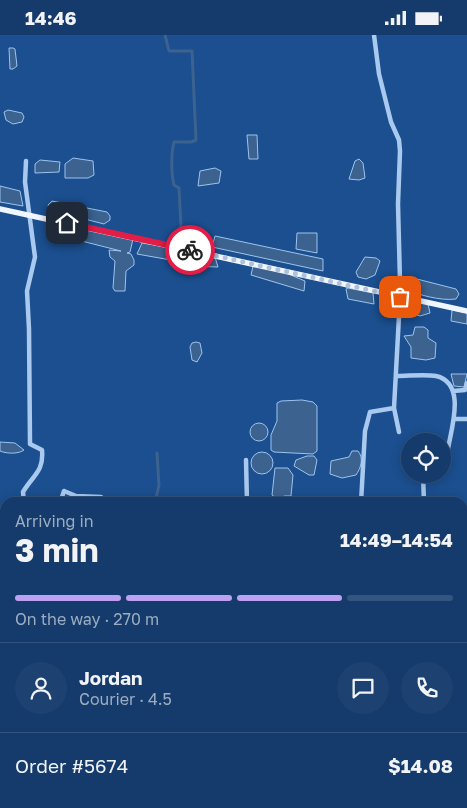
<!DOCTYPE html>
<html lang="en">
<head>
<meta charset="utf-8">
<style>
  :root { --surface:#143b6b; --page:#1d4271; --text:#f1f3f6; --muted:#9dadc1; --line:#33557e; --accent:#bca0f2 }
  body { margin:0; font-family:"Golos Text",sans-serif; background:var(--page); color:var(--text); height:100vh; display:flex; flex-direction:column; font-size:19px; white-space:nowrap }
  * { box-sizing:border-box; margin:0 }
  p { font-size:16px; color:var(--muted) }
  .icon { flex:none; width:28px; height:28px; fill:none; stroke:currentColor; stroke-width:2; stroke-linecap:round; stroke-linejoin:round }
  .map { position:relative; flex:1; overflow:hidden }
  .sheet { position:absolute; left:0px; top:462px; width:468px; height:311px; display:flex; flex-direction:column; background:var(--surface); border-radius:15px 15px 0 0; box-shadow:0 2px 12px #0003,0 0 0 1px var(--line) }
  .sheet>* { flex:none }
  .buttons { position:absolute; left:401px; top:398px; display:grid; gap:10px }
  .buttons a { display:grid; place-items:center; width:50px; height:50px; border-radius:50%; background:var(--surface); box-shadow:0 2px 12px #0003,0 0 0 1px var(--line); font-size:25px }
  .pin { position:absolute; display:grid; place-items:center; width:42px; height:42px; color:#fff; margin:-21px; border-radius:10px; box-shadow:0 2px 8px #0006 }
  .courier { position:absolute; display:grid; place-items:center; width:50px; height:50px; margin:-25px; border:4px solid #e11d48; border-radius:50%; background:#fff; color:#222; box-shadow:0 1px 6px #0007 }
  .summary em { font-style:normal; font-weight:700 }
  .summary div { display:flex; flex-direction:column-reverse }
  .summary { display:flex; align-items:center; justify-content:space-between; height:85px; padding:0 15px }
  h1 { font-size:32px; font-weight:700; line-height:38px }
  .bar { display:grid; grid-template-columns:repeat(4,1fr); gap:8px 5px; align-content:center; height:60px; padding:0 15px }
  .bar i { height:6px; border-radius:4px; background:var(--line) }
  .bar .on { background:var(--accent) }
  .bar p { grid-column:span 4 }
  .line { display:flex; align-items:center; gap:12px; padding:0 15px; border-top:1px solid var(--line) }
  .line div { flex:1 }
  .round { display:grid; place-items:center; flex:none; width:52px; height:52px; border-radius:26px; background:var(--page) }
  .status { display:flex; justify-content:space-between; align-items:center; height:35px; padding:0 25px; background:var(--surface); direction:ltr }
  .status svg { height:14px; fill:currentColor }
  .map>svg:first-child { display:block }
</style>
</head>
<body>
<div class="status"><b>14:46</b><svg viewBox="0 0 49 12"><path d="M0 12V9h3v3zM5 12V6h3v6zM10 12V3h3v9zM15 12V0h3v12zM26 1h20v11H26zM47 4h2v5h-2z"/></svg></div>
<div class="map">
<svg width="467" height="773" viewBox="0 0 467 773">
  <rect width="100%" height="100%" fill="#1b4f8f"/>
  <!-- water -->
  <path fill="#3c6290" stroke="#9cc4f0" d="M9 13H13L15 14 17 31 13 34H10Z
    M8 75 22 78 24 82 22 87 13 89 6 85 4 77Z
    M247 100H257L258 124H249Z
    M73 123 93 126 94 140 88 143H65V129Z
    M359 124 363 128 365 143 359 145 349 144 355 126Z
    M40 125 60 127 59 137 35 138V129Z
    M215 133 221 136 219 148 198 151 200 136Z
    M0 151 20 156 23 171 0 167Z
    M52 166 107 177 110 181V185L104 189 50 175 48 170Z
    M53 187 133 204 130 217 127 218 131 219 134 225V230L126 236 125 256H115L113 253 115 226 110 222 109 215 121 216 50 198 47 193Z
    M297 198H317V218L296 214Z
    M215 201 323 224V236L212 212Z
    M142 208 184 215 182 227 137 219Z
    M192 219 215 222 218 232 189 231Z
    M365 222 376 223 380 226 375 240 366 244 358 242 356 237Z
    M253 231 286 238 305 246 304 256 251 240Z
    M413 243 456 254 459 259 456 264C440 266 419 260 405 254L403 246Z
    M348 253 373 258 374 269 348 264 346 254Z
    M407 265 428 269 430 278 420 281 405 276 404 270Z
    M452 275 467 278V289L451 286Z
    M415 292H424L428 295V303L436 308 435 323 426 325 411 323V312L404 301 413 300Z
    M196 307 200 308 202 318 197 327 192 325 190 312 192 308Z
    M451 339H467L464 352 454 351Z
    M302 365 313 367 317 371V416L313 419 274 417 271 415V400L277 386V368L281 366Z
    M250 397a9 9 0 1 1 18 0a9 9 0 1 1-18 0Z
    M0 407 15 408 24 415C19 419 7 419 0 416Z
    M352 416H358C364 423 361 433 356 440L342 443 330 439 331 426 349 422Z
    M251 428a11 11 0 1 1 22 0a11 11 0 1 1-22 0Z
    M307 421H314L317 425 314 440H309L294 431 296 425Z
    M275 433H288L293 440 291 461H284L279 465 272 460Z
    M0 647 5 648V769H219L196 773H8L0 771Z
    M462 677H467V773H423L410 769H462Z"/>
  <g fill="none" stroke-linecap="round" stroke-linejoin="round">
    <!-- canal -->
    <path stroke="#3c6290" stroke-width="3" d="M165 0 169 16H192L196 105 191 107H174C171 119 171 138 174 150L179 153 181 192 184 203
      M155 468 159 450 157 418"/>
    <!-- minor -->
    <path stroke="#a9c9ee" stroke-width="4.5" d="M374 0 379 39 391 87 399 105 400 116 398 169 400 247 396 261
      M396 341C409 341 424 339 436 341 467 348 451 394 448 414H442
      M453 356 465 355 467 348
      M394 373 399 397
      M454 384H467
      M246 425 247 468
      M423 439 424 468
      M24 468 23 457C33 440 44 437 42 415L30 409 29 294 27 256 35 222 25 147 26 126
      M60 468 64 456 76 461 101 462
      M210 468V466L226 468
      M361 468 365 396 370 377 394 373 400 263
      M0 513 5 514
      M462 583 467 584
      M0 617 5 580"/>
    <!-- major -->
    <path stroke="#f0f6ff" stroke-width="5.5" d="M0 174 467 276"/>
  </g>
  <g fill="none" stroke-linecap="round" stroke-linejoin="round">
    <!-- done -->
    <path stroke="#afc1d8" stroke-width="5" stroke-dasharray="0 9" d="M190 215 400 262"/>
    <!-- route -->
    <path stroke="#e11d48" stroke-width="6" d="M67 188 190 215"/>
  </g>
</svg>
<div class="buttons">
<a><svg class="icon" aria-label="locate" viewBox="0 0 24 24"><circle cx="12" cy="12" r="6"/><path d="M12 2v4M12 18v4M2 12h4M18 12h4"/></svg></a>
</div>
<div class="pin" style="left:400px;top:262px;background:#ea580c"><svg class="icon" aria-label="bag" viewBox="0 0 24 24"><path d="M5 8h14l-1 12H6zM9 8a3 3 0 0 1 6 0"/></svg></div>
<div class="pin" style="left:67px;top:188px;background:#1f2937"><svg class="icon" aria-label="home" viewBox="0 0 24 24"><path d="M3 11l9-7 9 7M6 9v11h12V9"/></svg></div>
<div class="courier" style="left:190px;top:215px"><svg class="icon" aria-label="bike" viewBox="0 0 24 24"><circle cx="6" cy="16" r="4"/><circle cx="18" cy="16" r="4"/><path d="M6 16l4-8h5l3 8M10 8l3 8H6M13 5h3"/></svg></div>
<section class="sheet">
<div class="summary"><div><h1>3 min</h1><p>Arriving in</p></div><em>14:49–14:54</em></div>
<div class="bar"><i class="on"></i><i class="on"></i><i class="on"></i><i></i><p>On the way · 270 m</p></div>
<div class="line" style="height:90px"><a class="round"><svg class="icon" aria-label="person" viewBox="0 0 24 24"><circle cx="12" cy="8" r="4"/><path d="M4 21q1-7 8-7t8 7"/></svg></a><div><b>Jordan</b><p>Courier · 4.5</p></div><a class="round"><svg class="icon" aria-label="chat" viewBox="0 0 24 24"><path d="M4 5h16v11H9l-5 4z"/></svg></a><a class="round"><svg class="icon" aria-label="phone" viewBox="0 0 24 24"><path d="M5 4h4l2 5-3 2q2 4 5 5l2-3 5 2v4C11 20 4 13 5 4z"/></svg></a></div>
<div class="line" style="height:65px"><div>Order #5674</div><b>$14.08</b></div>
</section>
</div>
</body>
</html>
